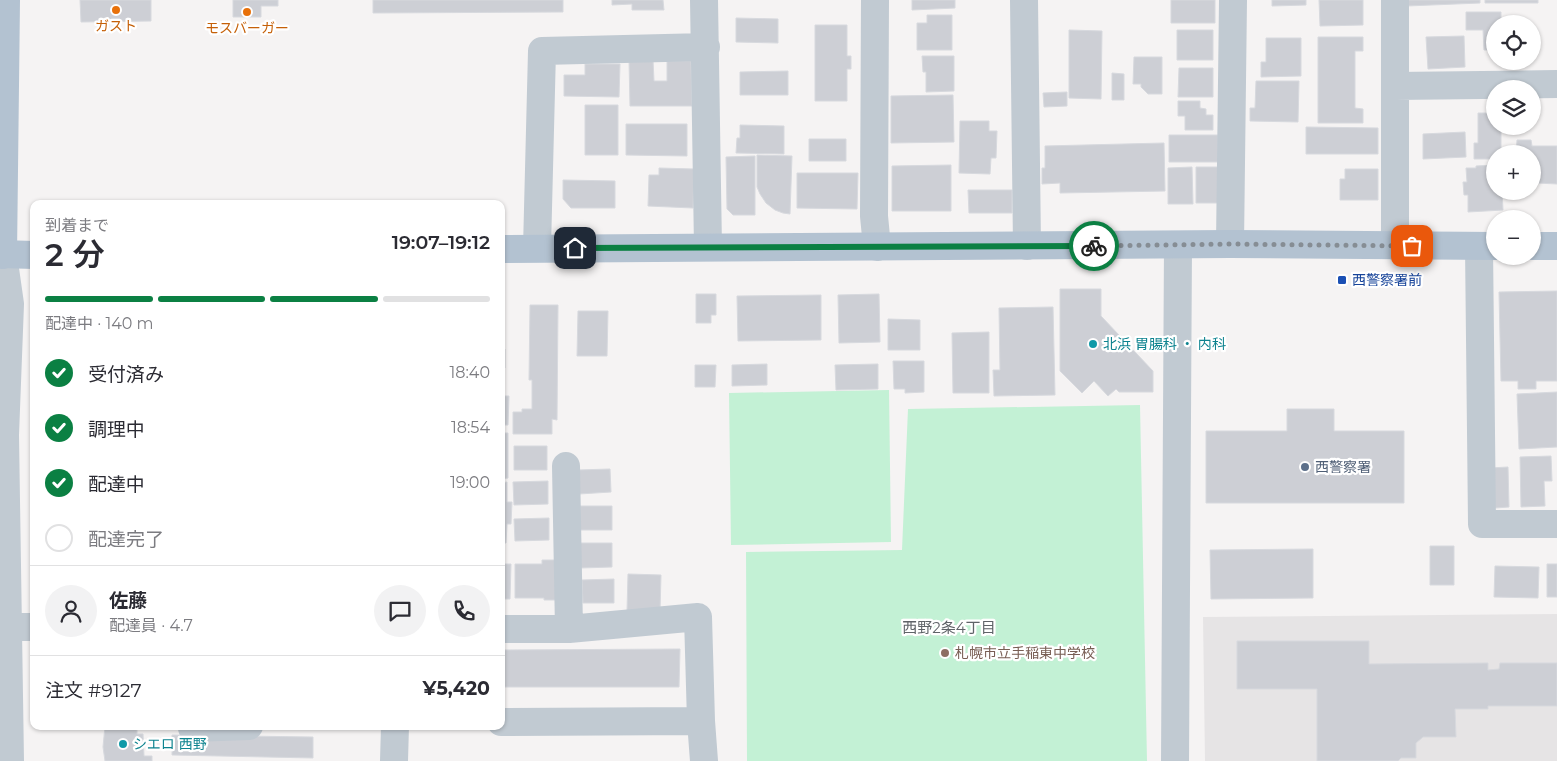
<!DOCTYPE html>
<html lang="ja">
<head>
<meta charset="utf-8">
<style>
  :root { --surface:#fff; --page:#f2f2f3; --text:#2b2b33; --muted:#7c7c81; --line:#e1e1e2; --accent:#0b8043 }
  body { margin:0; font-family:Montserrat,"Noto Sans JP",sans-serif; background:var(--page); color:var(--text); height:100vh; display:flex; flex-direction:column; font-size:19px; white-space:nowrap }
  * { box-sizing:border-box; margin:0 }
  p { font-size:16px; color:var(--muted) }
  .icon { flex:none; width:28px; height:28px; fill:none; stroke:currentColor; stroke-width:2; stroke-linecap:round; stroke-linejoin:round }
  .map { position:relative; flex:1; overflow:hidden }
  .drawer { position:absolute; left:30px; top:200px; width:475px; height:530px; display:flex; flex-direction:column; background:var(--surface); border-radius:10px; box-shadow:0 1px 4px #0004 }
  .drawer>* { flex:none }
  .buttons { position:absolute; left:1486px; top:15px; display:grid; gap:10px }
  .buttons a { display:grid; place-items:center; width:55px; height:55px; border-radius:50%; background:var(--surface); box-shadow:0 1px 4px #0004; font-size:25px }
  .pin { position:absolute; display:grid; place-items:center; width:42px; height:42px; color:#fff; margin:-21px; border-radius:10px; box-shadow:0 2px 8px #0006 }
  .courier { position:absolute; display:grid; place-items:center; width:50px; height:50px; margin:-25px; border:4px solid #0b8043; border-radius:50%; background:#fff; color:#222; box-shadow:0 1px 6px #0007 }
  .summary em { font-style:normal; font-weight:600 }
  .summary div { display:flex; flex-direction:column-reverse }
  .summary { display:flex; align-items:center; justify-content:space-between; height:85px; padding:0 15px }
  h1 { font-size:32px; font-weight:600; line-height:38px }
  .bar { display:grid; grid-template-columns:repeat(4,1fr); gap:8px 5px; align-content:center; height:60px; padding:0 15px }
  .bar i { height:6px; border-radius:4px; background:var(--line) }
  .bar .current { background:var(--accent) }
  .bar p { grid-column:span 4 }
  .line { display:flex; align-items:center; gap:12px; padding:0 15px; border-top:1px solid var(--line) }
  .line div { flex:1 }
  .round { display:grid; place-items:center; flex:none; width:52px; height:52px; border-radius:26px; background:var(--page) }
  ol { padding:0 15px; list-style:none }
  li { display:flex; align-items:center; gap:15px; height:55px }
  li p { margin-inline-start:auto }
  li .icon { padding:5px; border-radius:50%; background:var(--accent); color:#fff; stroke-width:4 }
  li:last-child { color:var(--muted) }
  li i { width:28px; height:28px; border:2px solid var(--line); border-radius:50% }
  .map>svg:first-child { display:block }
</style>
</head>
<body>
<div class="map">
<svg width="1557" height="761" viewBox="0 0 1557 761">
  <rect width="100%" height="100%" fill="#f5f3f3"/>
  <!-- education -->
  <path fill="#e6e4e5" d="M1557 614V761H1205L1203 617Z"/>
  <!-- green -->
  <path fill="#c3f1d5" d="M889 390 891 542 731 545 729 393Z
    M1140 405 1147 761H747L746 552 902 550 908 409Z"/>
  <!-- building -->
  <path fill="#cdcfd5" stroke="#d7d9de" d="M80 0H151V21L81 22Z
    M233 0H278V6H261V17H233Z
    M373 0H563V12L373 13Z
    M612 0H663L664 10H632V4L612 5Z
    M912 0H955V8L912 10Z
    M1171 0H1215V23H1171Z
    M1272 0H1306V5L1272 6Z
    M1319 0H1363V25L1320 26Z
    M1407 0H1480V3L1407 6Z
    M1485 0H1538V3H1485Z
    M1466 12H1501V24H1495V50H1484L1483 30H1466Z
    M927 15H952V50H917V23H927Z
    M736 18 778 19V43L736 42Z
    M815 25H847V56H851V69H847V101H815Z
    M1069 30 1102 31 1101 99 1069 98Z
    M1177 30H1213V60H1177Z
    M1464 36 1465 67 1428 69 1426 37Z
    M1318 37H1363V51H1355V108L1363 109V123H1318Z
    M1266 38H1301V76L1261 77V62H1266Z
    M922 56H954V91L926 92V72H923Z
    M1134 57H1162V94H1148L1141 87V84H1133Z
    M629 60H653L654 81H667V61H691L692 106H630Z
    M585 64H620L619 97 564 96V75H585Z
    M1179 68H1213V97H1178Z
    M788 71V95H740V72Z
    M1112 73 1124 74V100H1112Z
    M1256 81H1299L1298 122 1250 121V108H1255Z
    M1067 92V106L1044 107 1043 93Z
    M953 95 954 142 891 143V96Z
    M1178 101H1200V108L1206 109V115H1213V130H1185V116H1178Z
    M585 105H618V155H585Z
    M1478 113H1495V126H1501V154H1495V159H1474V143H1478Z
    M960 121H989V131H997L996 158H991L990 174 959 173Z
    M626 124H687V156L626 155Z
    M740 125 784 126V154L736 153 737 138H740Z
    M1306 127 1378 128V154H1306Z
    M1465 132 1466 157 1423 159V134Z
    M1169 135H1218V162H1169Z
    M809 139H846V161H809Z
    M1517 140H1531L1532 146H1557V184L1537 183V174H1532V154H1516Z
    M1164 143 1165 191 1060 193V183L1042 184V168H1045V146Z
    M757 155 792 156 790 214 783 213 775 210 766 203 760 194 757 187Z
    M755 156V215H733L727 209 726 157Z
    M951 165V211H892V166Z
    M1495 165V191H1502L1503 210 1468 212V195H1464L1463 182H1467L1466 168H1476V166Z
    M1192 167 1193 204H1168V168Z
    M1196 167H1220V203H1196Z
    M659 168 694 169 693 208 648 206 649 175H659Z
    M1345 169H1378V200H1340V179H1345Z
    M797 173H858L857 209 797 208Z
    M563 180 615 181V208H571L563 199Z
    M968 190H1012V213H969Z
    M1060 289H1101V316L1153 371V392H1119L1116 389 1108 396 1094 381 1082 393 1060 371Z
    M1557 291V381H1536V389H1518V381H1501L1499 292Z
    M696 294H716V315H711V323H696Z
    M879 294 880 342 839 343 838 295Z
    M821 295V340L738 341 737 296Z
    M530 305H558L557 420 552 419V434H513V412H522V409H532V380H529Z
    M1053 307 1055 395 994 396 993 370H1000L999 308Z
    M578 311H608L607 356H577Z
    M888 319 920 320V350H888Z
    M989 332V393H953L952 333Z
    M501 349H505V368H501Z
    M893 361H924V392L905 393V389H894Z
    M767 364V385L732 386V365Z
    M878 364V389L836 390 835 365Z
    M695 365H716L715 387H695Z
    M1557 392V447L1519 449 1517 394Z
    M501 396H509L508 425H501Z
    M1287 409H1334V431H1404V503H1206V431H1287Z
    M501 433H508V478L501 479Z
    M514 446H547V470H514Z
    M1551 456 1552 481H1544L1545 506 1521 507 1520 457Z
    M1508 467 1509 507 1495 508 1490 468Z
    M610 469 611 492 579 494 578 470Z
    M548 481V504L514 505 513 482Z
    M507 482V502H512L511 524H507L506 543H501V483Z
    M580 506H612V530H580Z
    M549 518V540L515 541 514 519Z
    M580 543H612V567L580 568Z
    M1430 546H1454V585H1430Z
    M1313 549V598L1211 599 1210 550Z
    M542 560H557V600H544V598H515V564H542Z
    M501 564H511L510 599H501Z
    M1547 564H1557V597H1547Z
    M1495 566 1539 567 1538 598 1494 597Z
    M628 574 661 575 660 611H627Z
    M614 579V603H583L582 580Z
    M1237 641H1369V664L1488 663V670L1499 669 1500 663H1557V706H1488V709H1455L1456 737H1423L1416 743V758H1401L1398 761H1317V689H1237Z
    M680 649 679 687H501V650Z
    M105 726H137V734H143L144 756H152V761H105L103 747Z
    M172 735 313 737V758L172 755Z"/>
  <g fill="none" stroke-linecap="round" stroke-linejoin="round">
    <!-- minor -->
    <path stroke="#c1cad2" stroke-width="28" d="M704 0 708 247
      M875 0 874 216 877 247
      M1024 0 1027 246
      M1395 0V246
      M1395 86 1557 84
      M1230 244 1233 0
      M1479 246 1482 524H1557
      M537 248 542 51 706 47
      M3 255 10 304 5 435 10 761
      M566 466 569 629
      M8 627H34
      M501 629H569L698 617 701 721 704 761
      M501 722 701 721
      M192 728 249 726
      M394 761 395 726
      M1175 761 1178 245"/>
    <!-- major -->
    <path stroke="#b3c2d1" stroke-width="28" d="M1532 246H1557
      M501 249 1230 244 1495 246
      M0 254 34 255
      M3 255 6 0"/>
  </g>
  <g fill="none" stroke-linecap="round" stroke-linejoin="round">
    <!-- done -->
    <path stroke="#868d94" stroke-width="5" stroke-dasharray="0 9" d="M1094 246 1230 244 1412 246"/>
    <!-- route -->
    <path stroke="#0b8043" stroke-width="6" d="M575 248 1094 246"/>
  </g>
  <!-- markers -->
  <g fill="#e8710a" stroke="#fff" stroke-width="2">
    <circle cx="116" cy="10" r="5"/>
    <circle cx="247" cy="12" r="5"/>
  </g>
  <rect fill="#1a4fb4" stroke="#fff" stroke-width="2" x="1337" y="275" width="10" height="10" rx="2.5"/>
  <g fill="#0f9aa8" stroke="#fff" stroke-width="2">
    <circle cx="1093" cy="344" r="5"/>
    <circle cx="123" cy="744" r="5"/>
  </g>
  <circle fill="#5c6f8a" stroke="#fff" stroke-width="2" cx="1305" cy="467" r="5"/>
  <circle fill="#8d6e63" stroke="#fff" stroke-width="2" cx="945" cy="653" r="5"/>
  <g text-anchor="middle" stroke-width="4.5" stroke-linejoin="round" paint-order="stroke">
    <!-- food labels -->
    <g font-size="14" fill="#c56008" stroke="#fff">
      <text x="116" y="31">ガスト</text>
      <text x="247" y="33">モスバーガー</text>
    </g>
    <!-- transit labels -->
    <g font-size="14" fill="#164399" stroke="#fff" text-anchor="start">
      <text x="1352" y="285">西警察署前</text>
    </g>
    <!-- culture labels -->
    <g font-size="14" fill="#0d838f" stroke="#fff" text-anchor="start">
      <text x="1103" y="349">北浜 胃腸科 ・ 内科</text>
      <text x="133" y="749">シエロ 西野</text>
    </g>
    <!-- service labels -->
    <g font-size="14" fill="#4e5e75" stroke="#fff" text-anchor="start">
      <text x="1315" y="472">西警察署</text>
    </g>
    <!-- education labels -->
    <g font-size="14" fill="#785e54" stroke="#fff" text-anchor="start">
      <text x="955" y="658">札幌市立手稲東中学校</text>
    </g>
    <!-- neighbourhood labels -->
    <g font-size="15" fill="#5f6368" stroke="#fff">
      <text x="949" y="633">西野2条4丁目</text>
    </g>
  </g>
</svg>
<div class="buttons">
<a><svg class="icon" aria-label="locate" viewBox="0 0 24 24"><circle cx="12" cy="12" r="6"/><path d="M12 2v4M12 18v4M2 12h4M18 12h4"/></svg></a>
<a><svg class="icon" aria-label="layers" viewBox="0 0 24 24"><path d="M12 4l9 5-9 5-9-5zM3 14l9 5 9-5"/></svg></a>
<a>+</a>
<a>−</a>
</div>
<div class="pin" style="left:1412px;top:246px;background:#ea580c"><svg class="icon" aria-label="bag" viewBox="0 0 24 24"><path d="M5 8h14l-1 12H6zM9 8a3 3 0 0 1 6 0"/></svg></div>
<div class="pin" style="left:575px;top:248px;background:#1f2937"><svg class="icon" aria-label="home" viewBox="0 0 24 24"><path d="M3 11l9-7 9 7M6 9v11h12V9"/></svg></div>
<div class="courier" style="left:1094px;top:246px"><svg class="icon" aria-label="bike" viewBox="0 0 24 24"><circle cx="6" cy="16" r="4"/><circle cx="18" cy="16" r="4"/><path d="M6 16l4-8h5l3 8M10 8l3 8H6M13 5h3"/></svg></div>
<section class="drawer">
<div class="summary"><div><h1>2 分</h1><p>到着まで</p></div><em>19:07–19:12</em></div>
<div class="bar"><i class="current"></i><i class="current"></i><i class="current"></i><i></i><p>配達中 · 140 m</p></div>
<ol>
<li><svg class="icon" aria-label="check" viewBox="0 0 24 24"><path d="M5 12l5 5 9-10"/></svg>受付済み<p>18:40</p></li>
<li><svg class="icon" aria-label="check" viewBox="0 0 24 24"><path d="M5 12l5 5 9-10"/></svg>調理中<p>18:54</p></li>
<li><svg class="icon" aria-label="check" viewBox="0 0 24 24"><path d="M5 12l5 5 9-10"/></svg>配達中<p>19:00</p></li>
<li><i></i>配達完了</li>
</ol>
<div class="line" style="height:90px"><a class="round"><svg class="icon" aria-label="person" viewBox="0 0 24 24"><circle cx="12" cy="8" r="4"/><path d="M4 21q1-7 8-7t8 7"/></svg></a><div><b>佐藤</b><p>配達員 · 4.7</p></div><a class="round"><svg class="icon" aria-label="chat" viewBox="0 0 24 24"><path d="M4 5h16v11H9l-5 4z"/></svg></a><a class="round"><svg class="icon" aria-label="phone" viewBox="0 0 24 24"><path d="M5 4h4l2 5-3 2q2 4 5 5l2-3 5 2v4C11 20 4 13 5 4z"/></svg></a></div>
<div class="line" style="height:65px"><div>注文 #9127</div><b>¥5,420</b></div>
</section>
</div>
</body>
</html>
